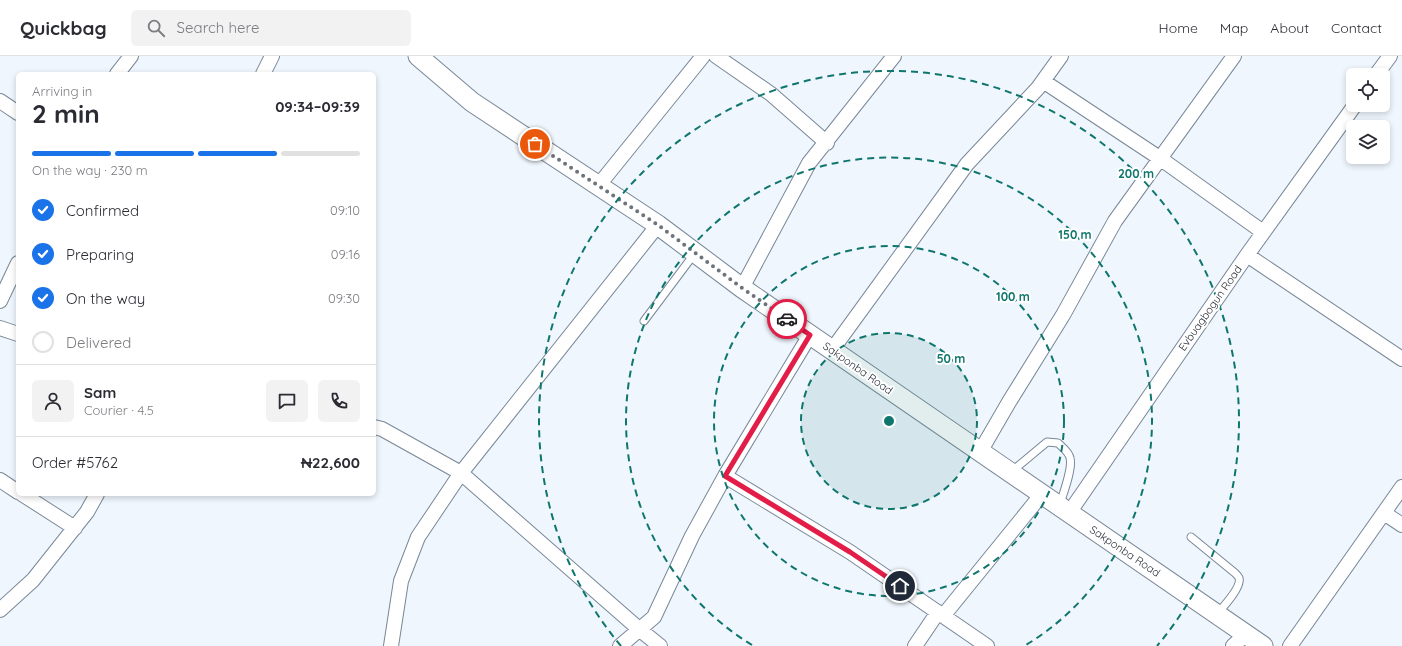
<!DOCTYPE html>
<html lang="en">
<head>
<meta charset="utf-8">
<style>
  :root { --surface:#fff; --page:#f2f2f3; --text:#2b2b33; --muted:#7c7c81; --line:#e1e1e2; --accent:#1a73e8 }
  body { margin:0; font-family:Quicksand,sans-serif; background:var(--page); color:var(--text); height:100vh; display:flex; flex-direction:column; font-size:15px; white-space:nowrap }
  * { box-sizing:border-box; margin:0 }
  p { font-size:13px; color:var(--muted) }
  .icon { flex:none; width:22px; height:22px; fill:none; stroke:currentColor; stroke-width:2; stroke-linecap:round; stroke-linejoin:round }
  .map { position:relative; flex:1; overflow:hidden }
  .details { position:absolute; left:16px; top:16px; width:360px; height:424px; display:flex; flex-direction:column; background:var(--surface); border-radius:6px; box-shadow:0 2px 6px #0003 }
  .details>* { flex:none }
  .fabs { position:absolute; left:1346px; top:12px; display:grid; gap:8px }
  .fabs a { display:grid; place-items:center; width:44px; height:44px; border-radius:6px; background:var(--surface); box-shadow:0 2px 6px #0003; font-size:20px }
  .pin { position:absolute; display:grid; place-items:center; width:34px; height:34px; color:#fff; margin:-17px; border:2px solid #fff; border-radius:50%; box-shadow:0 1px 4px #0007 }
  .courier { position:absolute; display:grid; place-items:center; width:40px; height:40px; margin:-20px; border:3px solid #e11d48; border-radius:50%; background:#fff; color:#222; box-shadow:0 1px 5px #0007 }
  .head em { font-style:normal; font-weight:700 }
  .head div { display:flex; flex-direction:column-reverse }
  .head { display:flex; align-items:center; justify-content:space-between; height:68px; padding:0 16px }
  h1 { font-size:26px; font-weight:700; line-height:30px }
  .bar { display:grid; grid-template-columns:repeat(4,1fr); gap:6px 4px; align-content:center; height:48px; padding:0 16px }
  .bar i { height:5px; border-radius:3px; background:var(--line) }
  .bar .active { background:var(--accent) }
  .bar p { grid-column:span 4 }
  .line { display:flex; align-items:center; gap:10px; padding:0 16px; border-top:1px solid var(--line) }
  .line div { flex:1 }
  .round { display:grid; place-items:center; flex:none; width:42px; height:42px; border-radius:6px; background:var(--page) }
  ol { padding:0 16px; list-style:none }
  li { display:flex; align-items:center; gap:12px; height:44px }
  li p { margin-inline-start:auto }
  li .icon { padding:4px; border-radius:50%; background:var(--accent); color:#fff; stroke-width:4 }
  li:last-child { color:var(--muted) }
  li i { width:22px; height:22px; border:2px solid var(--line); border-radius:50% }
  header { display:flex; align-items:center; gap:24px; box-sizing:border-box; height:56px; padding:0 20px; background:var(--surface); border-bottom:1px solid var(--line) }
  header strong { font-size:19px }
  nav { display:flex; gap:22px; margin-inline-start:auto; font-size:14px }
  .search { width:280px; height:36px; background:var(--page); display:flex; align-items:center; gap:10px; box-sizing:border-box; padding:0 14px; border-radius:6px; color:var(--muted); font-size:15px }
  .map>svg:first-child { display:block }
</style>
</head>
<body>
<header>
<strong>Quickbag</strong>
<div class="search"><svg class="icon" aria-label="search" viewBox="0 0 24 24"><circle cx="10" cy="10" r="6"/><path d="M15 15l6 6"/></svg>Search here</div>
<nav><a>Home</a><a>Map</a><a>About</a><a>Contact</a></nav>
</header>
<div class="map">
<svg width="1402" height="590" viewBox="0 0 1402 590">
  <rect width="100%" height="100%" fill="#eff6fd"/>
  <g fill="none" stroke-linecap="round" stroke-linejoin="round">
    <!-- lane casing -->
    <g stroke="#798797" stroke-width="9">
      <path id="lane" d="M644 265 695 197
        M1011 416 1047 386 1058 387C1062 391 1069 396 1070 402 1073 412 1063 438 1060 448
        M1191 481 1235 517C1236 518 1239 521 1239 522 1242 531 1223 551 1217 558"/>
    </g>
    <!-- street casing -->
    <g stroke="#798797" stroke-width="16">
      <path id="street" d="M716 0 771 38 827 87
        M117 18 131 0
        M263 18 272 0
        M1376 19 1390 0
        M1043 25 1161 103 1263 176
        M0 45 18 57
        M598 130 703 0
        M1247 199 1402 303
        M742 232 809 107 894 0
        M0 245 18 207
        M0 272 18 278
        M832 294 967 108 1038 32 1061 0
        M374 371 382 373 461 417 639 573 660 590
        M980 396 1009 346 1063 259 1115 165 1234 0
        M725 420 850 496 987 590
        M0 424 18 436
        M22 438 75 472
        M1069 457 1247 199 1355 49
        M1384 457 1402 469
        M0 554 33 524 87 456 97 438
        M943 560 1042 438
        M391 590 401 525 418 481 461 417 658 169
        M620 590 654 561 692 480 725 420 810 279
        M915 590 938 556
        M1233 590 1246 578
        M1290 590 1402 431"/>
    </g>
    <!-- secondary casing -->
    <g stroke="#798797" stroke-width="21">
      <path id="secondary" d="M418 0 472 46 658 169 742 232 1263 590"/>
    </g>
    <!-- lane -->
    <use href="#lane" stroke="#fff" stroke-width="7"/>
    <!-- street -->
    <use href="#street" stroke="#fff" stroke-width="14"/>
    <!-- secondary -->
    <use href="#secondary" stroke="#fff" stroke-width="19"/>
  </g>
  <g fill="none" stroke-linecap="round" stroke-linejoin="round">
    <!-- done -->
    <path stroke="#6e747b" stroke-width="4" stroke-dasharray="0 7.2" d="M535 88 658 169 742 232 787 263"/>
    <!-- route -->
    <path stroke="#e11d48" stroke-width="5" d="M787 263 810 279 725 420 850 496 900 530"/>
  </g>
  <!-- distance rings -->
  <circle cx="889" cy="365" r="88" fill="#0f766e" fill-opacity=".12"/>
  <g fill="none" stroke="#0f766e" stroke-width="2" stroke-dasharray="7 5">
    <circle cx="889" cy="365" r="88"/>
    <circle cx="889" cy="365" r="175"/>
    <path d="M752 589A263 263 0 1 1 1026 589"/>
    <path d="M621 590A350 350 0 1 1 1157 590"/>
  </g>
  <g text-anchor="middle" stroke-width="4" stroke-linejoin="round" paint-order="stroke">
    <!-- street labels -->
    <g font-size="11" fill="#282e35" stroke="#fff">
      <text transform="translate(1210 252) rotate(-55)" y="4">Evbuagbogun Road</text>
      <text transform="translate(858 312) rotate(35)" y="4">Sakponba Road</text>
      <text transform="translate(1125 495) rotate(34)" y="4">Sakponba Road</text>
    </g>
  </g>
  <circle cx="889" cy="365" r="6" fill="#0f766e" stroke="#fff" stroke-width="2"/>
  <g font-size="12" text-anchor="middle" font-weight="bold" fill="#0f766e" stroke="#fff" stroke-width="4" stroke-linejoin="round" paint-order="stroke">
    <text x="1136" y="122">200 m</text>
    <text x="1075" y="183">150 m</text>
    <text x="1013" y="245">100 m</text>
    <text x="951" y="307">50 m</text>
  </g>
</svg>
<div class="fabs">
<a><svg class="icon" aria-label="locate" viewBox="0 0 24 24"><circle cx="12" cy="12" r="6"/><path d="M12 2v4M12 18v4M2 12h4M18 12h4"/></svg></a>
<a><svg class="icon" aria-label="layers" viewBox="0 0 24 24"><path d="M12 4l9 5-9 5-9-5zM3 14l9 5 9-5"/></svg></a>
</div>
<div class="pin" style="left:535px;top:88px;background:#ea580c"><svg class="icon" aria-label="bag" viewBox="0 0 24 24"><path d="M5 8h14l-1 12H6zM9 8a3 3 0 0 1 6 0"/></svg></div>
<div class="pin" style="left:900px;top:530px;background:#1f2937"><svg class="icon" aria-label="home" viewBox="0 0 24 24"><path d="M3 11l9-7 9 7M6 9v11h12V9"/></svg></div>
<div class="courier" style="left:787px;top:263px"><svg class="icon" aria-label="car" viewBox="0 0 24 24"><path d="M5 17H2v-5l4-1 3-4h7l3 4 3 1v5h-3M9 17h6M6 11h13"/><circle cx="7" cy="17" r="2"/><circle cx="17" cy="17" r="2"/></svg></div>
<section class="details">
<div class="head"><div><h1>2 min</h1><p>Arriving in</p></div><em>09:34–09:39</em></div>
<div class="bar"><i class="active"></i><i class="active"></i><i class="active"></i><i></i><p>On the way · 230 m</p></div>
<ol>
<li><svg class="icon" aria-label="check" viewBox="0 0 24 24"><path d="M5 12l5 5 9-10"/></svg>Confirmed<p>09:10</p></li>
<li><svg class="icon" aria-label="check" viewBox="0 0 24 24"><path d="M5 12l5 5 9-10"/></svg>Preparing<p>09:16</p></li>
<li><svg class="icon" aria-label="check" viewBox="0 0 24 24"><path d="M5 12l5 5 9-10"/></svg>On the way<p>09:30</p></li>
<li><i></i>Delivered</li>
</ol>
<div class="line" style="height:72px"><a class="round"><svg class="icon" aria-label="person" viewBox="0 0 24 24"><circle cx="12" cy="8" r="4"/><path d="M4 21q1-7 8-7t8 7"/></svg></a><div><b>Sam</b><p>Courier · 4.5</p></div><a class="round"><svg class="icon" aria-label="chat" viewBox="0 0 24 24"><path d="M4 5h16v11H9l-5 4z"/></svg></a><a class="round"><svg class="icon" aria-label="phone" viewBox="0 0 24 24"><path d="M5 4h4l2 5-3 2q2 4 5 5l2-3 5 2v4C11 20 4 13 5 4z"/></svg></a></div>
<div class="line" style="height:52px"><div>Order #5762</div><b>₦22,600</b></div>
</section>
</div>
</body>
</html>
